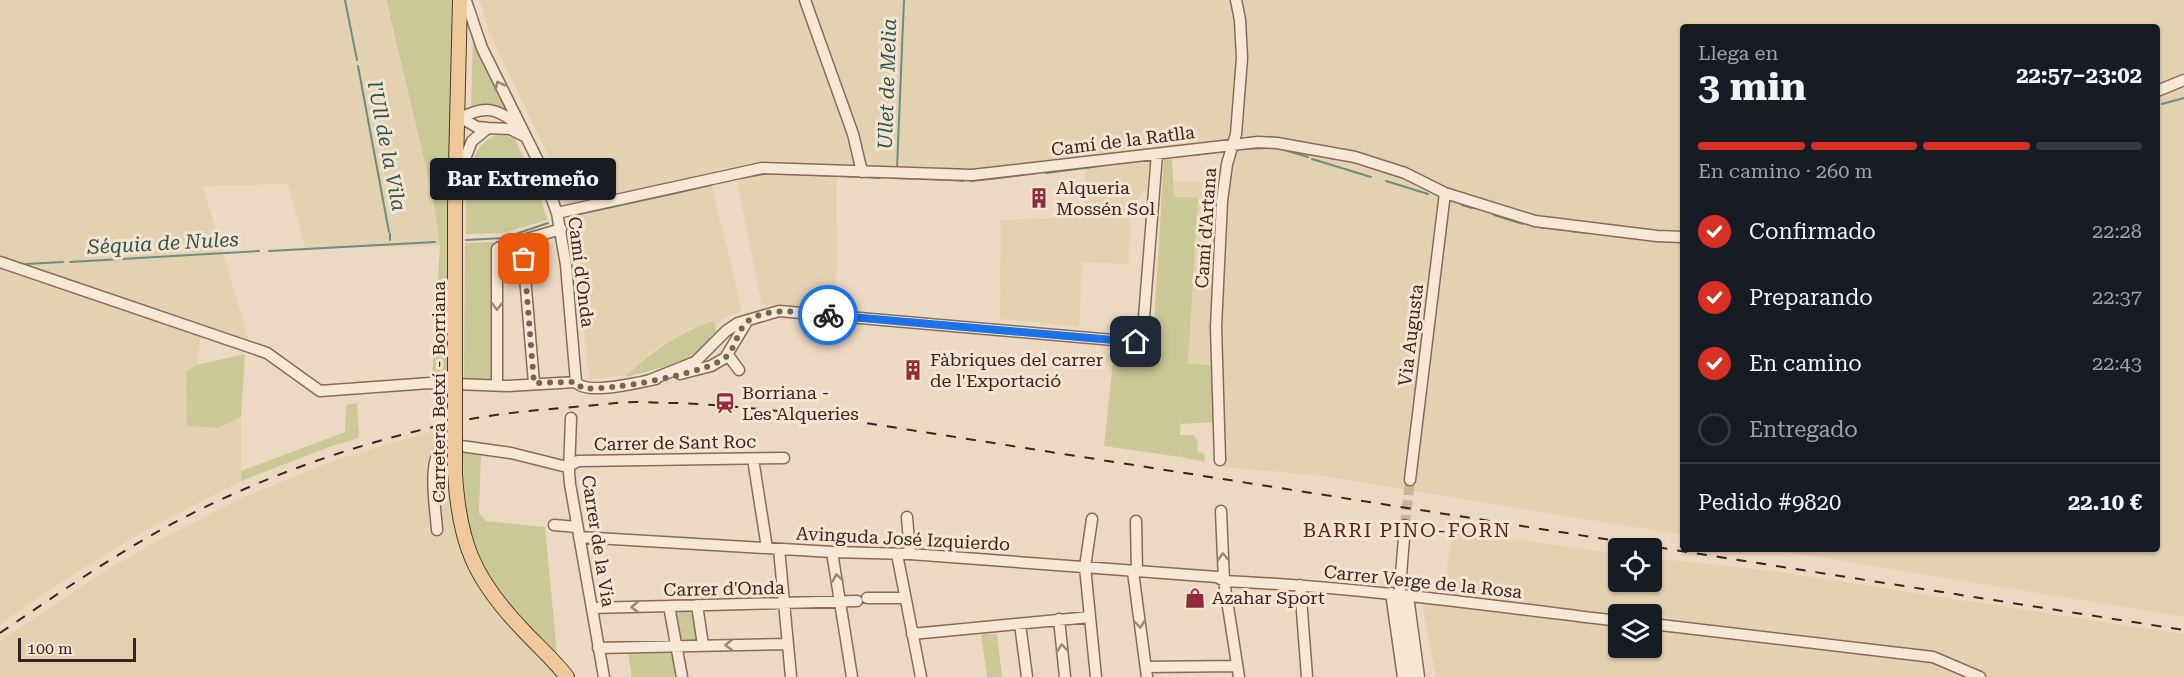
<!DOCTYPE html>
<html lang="es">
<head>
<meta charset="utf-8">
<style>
  :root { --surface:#171b24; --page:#242831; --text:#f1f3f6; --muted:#9ea1a6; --line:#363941; --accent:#d93025 }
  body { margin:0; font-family:"Roboto Serif",serif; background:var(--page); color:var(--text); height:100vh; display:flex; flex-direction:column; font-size:22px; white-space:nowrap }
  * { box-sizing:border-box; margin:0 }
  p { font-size:20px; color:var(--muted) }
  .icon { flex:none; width:33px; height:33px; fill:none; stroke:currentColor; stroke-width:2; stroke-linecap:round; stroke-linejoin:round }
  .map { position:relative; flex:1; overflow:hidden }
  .side { position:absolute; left:1680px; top:24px; width:480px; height:528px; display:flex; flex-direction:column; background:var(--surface); border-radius:6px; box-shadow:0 2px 4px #0004 }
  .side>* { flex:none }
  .controls { position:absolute; left:1608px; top:538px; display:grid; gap:12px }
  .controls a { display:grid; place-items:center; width:54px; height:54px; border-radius:6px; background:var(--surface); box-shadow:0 2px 4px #0004; font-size:30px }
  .scale { position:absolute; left:18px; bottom:15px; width:118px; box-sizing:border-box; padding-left:6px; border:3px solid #36261e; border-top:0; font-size:16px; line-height:21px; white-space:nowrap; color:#36261e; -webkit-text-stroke:4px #f4e5d2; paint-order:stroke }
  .pin { position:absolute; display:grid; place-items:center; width:51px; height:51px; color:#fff; margin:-26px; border-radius:12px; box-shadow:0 3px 9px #0006 }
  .courier { position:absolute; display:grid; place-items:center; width:60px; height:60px; margin:-30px; border:4px solid #1a73e8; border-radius:50%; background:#fff; color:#222; box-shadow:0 2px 8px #0007 }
  .bubble { position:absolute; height:42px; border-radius:6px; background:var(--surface); box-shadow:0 2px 4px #0004; font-size:20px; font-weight:700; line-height:42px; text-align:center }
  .head em { font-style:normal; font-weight:700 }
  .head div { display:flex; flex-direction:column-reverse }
  .head { display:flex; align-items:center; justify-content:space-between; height:102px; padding:0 18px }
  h1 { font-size:39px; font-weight:700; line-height:45px }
  .bar { display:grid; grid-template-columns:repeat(4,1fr); gap:9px 6px; align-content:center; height:72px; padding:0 18px }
  .bar i { height:8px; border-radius:4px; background:var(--line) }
  .bar .selected { background:var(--accent) }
  .bar p { grid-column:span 4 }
  .line { display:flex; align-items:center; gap:15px; padding:0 18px; border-top:2px solid var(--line) }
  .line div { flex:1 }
  ol { padding:0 18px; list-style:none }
  li { display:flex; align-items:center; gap:18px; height:66px }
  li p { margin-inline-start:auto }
  li .icon { padding:6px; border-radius:50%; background:var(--accent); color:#fff; stroke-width:4 }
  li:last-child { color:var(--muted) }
  li i { width:33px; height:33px; border:3px solid var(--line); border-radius:50% }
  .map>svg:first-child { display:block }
</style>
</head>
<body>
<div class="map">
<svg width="2184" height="677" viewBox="0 0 2184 677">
  <rect width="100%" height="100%" fill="#ecd9c2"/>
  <!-- farmland -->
  <path fill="#e2d2b0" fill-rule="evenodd" d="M0 0H385L433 197 440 246 305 248 288 184 203 186 250 344 0 259Z
    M480 0H803L859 167 747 164 718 169 713 176 568 208 557 174 488 30Z
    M809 0H1231L1237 31 1238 56 1230 141 969 172 865 167Z
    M1241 0H2184V75L2157 86V27H1683V235L1538 218 1469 197 1404 167 1359 153 1241 136Z
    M2184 81V617L1771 549H2157V93Z
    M1258 143 1355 158 1533 222 1683 239V535L1323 476 1221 467 1218 327 1223 202 1233 145Z
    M1150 156 1147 189 1130 207 1129 264 1082 262 1079 327 1000 319 1001 220 1084 217 1085 163Z
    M763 170 837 172 836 308 762 305 736 175Z
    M711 182 742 311 723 318 716 325 711 322 691 328 657 348 625 376 589 379 577 259 570 213Z
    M1174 182H1219L1214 364 1188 362 1198 199 1174 197Z
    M0 265 201 335 196 365 186 372 187 426 218 428 241 417V481L137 535 74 574 0 624Z
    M451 426 461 540 558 677H0V641L100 574 157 541 244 497 338 459Z
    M1452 530 1618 554V582H1652V558L1766 570 2184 634V677H1436L1421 598 1444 596ZM1618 615H1652V648H1618Z"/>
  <!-- green -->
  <path fill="#cac897" d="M386 0H457L452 379 432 378 440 246 433 197Z
    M473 39 507 109V111C493 106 485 102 471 107Z
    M497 135H504L515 139 539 191 547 220 502 233 466 234C466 204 462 146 497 135Z
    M1172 159 1174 197 1198 198 1188 363 1212 365 1215 422 1181 424V416L1180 435H1194L1195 438H1197L1198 452 1204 453 1205 462 1181 457V452L1180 457 1104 446 1114 353 1152 356 1164 160Z
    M493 242 494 381 464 380 465 243Z
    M711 322 715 323 716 331 692 359 627 377 626 375 630 372C655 350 679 332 711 322Z
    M245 354 241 417 218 428 187 426 186 372 196 365Z
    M357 403 359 438 332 446 241 481V471L345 432 346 405Z
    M463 448 481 452 479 513 486 521 545 527 557 654C545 644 535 632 525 620 470 562 464 527 463 448Z
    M694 610 698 641 677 642 673 612Z
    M981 634H997L1002 677H987Z
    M669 652 672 655 676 677H632L628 654Z"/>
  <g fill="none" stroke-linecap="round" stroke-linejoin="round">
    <!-- stream -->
    <path stroke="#6c8d80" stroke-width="2" d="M345 0 357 60
      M358 66 389 232
      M2162 104 2184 98
      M1240 149 1267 148
      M1281 149 1308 157
      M1193 155 1219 152
      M1172 157 1189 155
      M1312 159 1371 177
      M1113 164 1149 160
      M897 168 904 0
      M1086 168 1105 165
      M1046 173 1085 168
      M840 176 880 178
      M741 178 769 173 836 176
      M893 178 948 180
      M991 179 1038 173
      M950 180 963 181
      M971 181 990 179
      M1386 181 1428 194
      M667 195 711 185
      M1462 205 1472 208
      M1494 215 1523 224
      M571 216 667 195
      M1533 226 1544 228
      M1548 228 1562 230
      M1571 231 1586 233
      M390 234V240
      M466 240 504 238 548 223
      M1680 243H1683
      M269 251 435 242
      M70 262 259 251
      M26 264 63 262"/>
    <!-- minor-tunnel -->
    <path stroke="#c8b5a1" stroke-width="10" stroke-dasharray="10 5" stroke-linecap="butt" d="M1405 525 1410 480"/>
    <!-- minor casing -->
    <g stroke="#866b5a" stroke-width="13">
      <path id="minor" d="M805 0 853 134 862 172
        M466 1 482 48 539 163 557 213 566 265 576 382
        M2157 91 2184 80
        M461 118C484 105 496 108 517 124
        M461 118 477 127 488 128
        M464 161 472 141 488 128 510 129 524 136
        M557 213 762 168 972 175 1258 142 1277 143 1355 157 1405 173 1445 193 1535 221 1657 236 1683 237
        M522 241 534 383
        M0 262 267 353 320 391 430 383 507 386 576 382
        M728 355 739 370
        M680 374 711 366 725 358 748 320
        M650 380 695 362 726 331 738 323 779 311 1136 342 1142 337 1143 330 1157 154
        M576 382C586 396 639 382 656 379
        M497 385V249L500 247 561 229
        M571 418 569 472 570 484 604 677
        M753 459 767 548
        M1220 460 1216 327 1222 201 1227 164 1236 134 1242 58 1240 20 1236 0
        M1410 480 1445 193
        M1221 511 1224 581 1239 677
        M907 517 910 554
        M1092 519 1085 567 1096 677
        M1136 521 1137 572
        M554 525 577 527
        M437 530C436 510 425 452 447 444L511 453 567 467 578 461 784 458
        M579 537 832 552 910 554 1217 577 1224 581C1356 587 1487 605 1618 621
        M779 549 791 677
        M832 552 852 677
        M897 554 921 677
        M1133 572 1147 677
        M1300 585 1307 677
        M1400 588 1405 525
        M1391 593 1403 677
        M1408 596 1419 677
        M867 598H905
        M1401 603 1411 677
        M697 605 703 645
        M669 606 682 677
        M592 608 857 601
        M1059 619 1065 677
        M1020 624 1027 677
        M1652 624 1933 657 1980 677
        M912 634 1090 617
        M598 648 788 644
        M1146 667 1237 666"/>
    </g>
    <!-- major casing -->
    <g stroke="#533a2e" stroke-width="16">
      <path id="major" d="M455 367V207L460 0
        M455 473C459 543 474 579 523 630 537 645 554 660 567 677"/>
    </g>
    <!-- minor -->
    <use href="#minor" stroke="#f7e8d5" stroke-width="10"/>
    <!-- major -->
    <use href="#major" stroke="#efc89b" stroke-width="14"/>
    <!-- rail -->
    <path stroke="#36261e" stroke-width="2" stroke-dasharray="10 10" stroke-linecap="butt" d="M0 633C59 593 118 552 181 519 275 471 372 438 476 418 523 410 570 408 616 403 635 401 656 403 675 403 733 405 790 412 847 420L2184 630"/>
    <!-- major-bridge casing -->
    <g stroke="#533a2e" stroke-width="16" stroke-linecap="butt">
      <path id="major-bridge" d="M455 473V367"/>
    </g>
    <!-- major-bridge -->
    <use href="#major-bridge" stroke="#efc89b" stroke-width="14"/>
  </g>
  <!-- one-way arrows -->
  <defs><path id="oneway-chevron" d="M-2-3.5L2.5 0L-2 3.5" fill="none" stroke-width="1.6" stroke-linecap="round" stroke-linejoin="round" transform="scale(1.5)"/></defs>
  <g stroke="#96877a">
    <use href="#oneway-chevron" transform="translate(499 85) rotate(-117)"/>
    <use href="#oneway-chevron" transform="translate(497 306) rotate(91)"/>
    <use href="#oneway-chevron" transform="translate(1223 557) rotate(-93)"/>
    <use href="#oneway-chevron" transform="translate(837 578) rotate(-99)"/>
    <use href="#oneway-chevron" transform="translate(635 607) rotate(179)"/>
    <use href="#oneway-chevron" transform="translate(1140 624) rotate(83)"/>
    <use href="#oneway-chevron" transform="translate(729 645) rotate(179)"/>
    <use href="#oneway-chevron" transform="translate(1062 648) rotate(-96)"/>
  </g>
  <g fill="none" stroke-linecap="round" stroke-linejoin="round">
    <!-- done -->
    <path stroke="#766557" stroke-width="6" stroke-dasharray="0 10.8" d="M524 259 534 383 576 382 582 388C606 392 709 373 726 357 737 347 737 327 751 319 774 306 803 313 828 315"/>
    <!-- route -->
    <path stroke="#1a73e8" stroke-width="8" d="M828 315 1136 342"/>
  </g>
  <!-- icons -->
  <defs>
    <g id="building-bare" transform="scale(1.62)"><path d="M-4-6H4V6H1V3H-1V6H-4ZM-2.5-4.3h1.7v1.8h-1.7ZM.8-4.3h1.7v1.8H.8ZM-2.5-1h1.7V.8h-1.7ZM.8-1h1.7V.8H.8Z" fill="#922c3d" stroke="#f4e5d2" stroke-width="2.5" paint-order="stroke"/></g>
    <g id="station-bare" transform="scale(1.62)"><path d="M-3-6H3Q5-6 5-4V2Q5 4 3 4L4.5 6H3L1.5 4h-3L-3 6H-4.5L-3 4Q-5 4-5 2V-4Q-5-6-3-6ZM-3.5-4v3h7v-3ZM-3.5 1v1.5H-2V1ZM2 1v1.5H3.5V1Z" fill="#922c3d" stroke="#f4e5d2" stroke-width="2.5" paint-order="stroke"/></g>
    <g id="shop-bare" transform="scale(1.62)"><path d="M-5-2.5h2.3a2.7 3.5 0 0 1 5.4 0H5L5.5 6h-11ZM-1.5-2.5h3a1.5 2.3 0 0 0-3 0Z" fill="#922c3d" stroke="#f4e5d2" stroke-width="2.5" paint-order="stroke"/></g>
  </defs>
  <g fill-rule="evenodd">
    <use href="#building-bare" x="1039" y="198"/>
    <use href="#building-bare" x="913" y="370"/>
    <use href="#station-bare" x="725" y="403"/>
    <use href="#shop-bare" x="1195" y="598"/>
  </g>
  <g text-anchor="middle" stroke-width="6" stroke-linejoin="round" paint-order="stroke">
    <!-- street labels -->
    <g font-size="18" fill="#36261e" stroke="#f4e5d2">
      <text transform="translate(1123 141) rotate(-7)" y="6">Camí de la Ratlla</text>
      <text transform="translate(1206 228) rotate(-86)" y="6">Camí d'Artana</text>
      <text transform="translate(581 272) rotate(83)" y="6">Camí d'Onda</text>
      <text transform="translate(1411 335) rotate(-83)" y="6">Via Augusta</text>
      <text transform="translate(439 392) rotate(-90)" y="6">Carretera Betxí - Borriana</text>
      <text transform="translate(675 443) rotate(-1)" y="6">Carrer de Sant Roc</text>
      <text transform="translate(903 539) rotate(3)" y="6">Avinguda José Izquierdo</text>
      <text transform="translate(598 541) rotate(81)" y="6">Carrer de la Via</text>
      <text transform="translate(1423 582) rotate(6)" y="6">Carrer Verge de la Rosa</text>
      <text transform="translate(724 589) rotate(-1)" y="6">Carrer d'Onda</text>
    </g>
    <!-- poi labels -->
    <g font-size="18" fill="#36261e" stroke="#f4e5d2" text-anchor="start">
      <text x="1056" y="194">Alqueria<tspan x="1056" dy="21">Mossén Sol</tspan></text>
      <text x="930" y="366">Fàbriques del carrer<tspan x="930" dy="21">de l'Exportació</tspan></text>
      <text x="742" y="399">Borriana -<tspan x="742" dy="21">Les Alqueries</tspan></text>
      <text x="1212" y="604">Azahar Sport</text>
    </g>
    <!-- water labels -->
    <g font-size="20" font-style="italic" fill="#2e554d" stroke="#f4e5d2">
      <text transform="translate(887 84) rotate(-88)" y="7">Ullet de Melia</text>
      <text transform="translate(387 146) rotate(79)" y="7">l'Ull de la Vila</text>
      <text transform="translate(163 243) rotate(-3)" y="7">Séquia de Nules</text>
    </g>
    <!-- neighbourhood labels -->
    <g font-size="20" letter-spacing="1.5" fill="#61221f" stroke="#f4e5d2">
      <text x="1407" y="537">BARRI PINO-FORN</text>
    </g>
  </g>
</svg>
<div class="controls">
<a><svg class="icon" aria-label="locate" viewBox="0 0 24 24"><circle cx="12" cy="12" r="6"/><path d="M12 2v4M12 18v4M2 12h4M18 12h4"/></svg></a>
<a><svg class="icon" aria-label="layers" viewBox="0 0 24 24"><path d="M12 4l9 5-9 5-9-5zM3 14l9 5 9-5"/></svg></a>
</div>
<div class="scale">100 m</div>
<div class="pin" style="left:524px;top:259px;background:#ea580c"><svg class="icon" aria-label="bag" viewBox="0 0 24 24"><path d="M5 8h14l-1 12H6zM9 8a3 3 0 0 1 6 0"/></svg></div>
<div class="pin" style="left:1136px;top:342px;background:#1f2937"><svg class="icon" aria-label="home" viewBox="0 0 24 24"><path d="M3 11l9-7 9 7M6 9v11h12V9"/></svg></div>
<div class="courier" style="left:828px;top:315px"><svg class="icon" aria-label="bike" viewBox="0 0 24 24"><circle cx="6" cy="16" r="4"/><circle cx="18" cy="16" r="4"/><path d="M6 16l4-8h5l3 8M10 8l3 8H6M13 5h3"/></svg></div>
<div class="bubble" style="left:430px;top:158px;width:186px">Bar Extremeño</div>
<section class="side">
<div class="head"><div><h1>3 min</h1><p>Llega en</p></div><em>22:57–23:02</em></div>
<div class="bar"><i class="selected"></i><i class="selected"></i><i class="selected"></i><i></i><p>En camino · 260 m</p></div>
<ol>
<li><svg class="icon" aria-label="check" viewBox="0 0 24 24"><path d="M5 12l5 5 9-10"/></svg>Confirmado<p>22:28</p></li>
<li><svg class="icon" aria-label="check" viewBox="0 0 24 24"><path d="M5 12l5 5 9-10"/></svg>Preparando<p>22:37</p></li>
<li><svg class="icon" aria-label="check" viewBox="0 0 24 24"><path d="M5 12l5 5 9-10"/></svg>En camino<p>22:43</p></li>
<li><i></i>Entregado</li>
</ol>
<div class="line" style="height:78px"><div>Pedido #9820</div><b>22.10 €</b></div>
</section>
</div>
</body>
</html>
